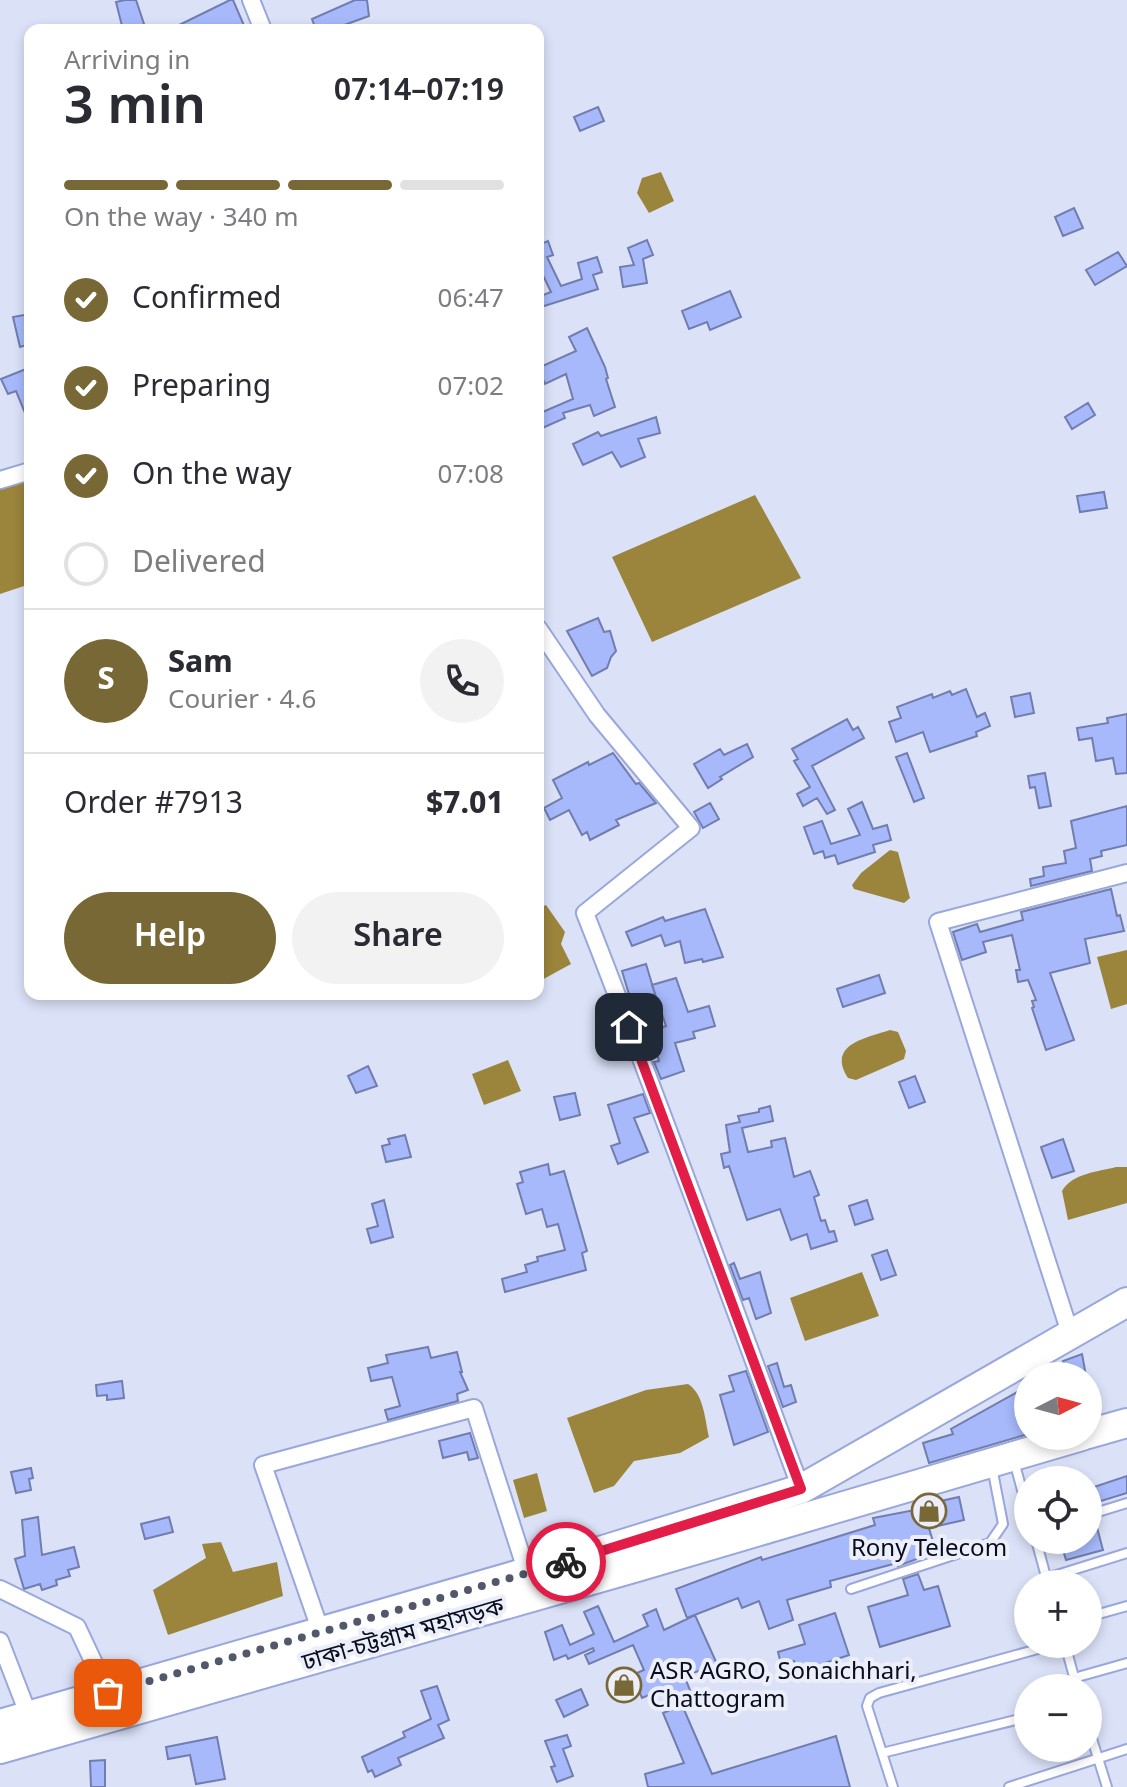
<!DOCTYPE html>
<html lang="en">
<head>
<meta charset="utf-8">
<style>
  :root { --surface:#fff; --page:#f2f2f3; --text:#2b2b33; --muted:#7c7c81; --line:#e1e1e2; --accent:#786835 }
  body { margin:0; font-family:Georgia,"Noto Sans Bengali",serif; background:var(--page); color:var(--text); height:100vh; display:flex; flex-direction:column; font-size:30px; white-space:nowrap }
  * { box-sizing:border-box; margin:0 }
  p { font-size:26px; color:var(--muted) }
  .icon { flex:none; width:44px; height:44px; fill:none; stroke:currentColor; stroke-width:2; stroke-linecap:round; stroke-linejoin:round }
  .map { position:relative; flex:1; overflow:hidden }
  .sheet { position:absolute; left:24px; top:24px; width:520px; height:976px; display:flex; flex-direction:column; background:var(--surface); border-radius:16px; box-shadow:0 4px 12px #0003 }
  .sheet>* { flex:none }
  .needle { width:52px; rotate:84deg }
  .buttons { position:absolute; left:1014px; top:1362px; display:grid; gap:16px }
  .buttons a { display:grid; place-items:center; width:88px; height:88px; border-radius:50%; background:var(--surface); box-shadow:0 4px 12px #0003; font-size:40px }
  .pin { position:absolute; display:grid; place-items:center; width:68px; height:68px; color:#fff; margin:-34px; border-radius:16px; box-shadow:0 4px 12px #0006 }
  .courier { position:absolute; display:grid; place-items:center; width:80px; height:80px; margin:-40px; border:6px solid #e11d48; border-radius:50%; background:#fff; color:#222; box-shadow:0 2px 10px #0007 }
  .head em { font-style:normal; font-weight:600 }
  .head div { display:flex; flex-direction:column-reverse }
  .head { display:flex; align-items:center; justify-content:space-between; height:136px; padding:0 40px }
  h1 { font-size:52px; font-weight:600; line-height:60px }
  .bar { display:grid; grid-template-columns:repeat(4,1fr); gap:12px 8px; align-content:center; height:96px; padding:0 40px }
  .bar i { height:10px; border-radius:6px; background:var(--line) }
  .bar .active { background:var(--accent) }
  .bar p { grid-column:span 4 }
  .line { display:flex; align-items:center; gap:20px; padding:0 40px; border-top:2px solid var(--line) }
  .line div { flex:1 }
  .round { display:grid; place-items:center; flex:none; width:84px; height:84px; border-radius:42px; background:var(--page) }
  ol { padding:0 40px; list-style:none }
  li { display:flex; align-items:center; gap:24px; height:88px }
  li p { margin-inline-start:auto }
  li .icon { padding:8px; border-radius:50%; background:var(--accent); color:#fff; stroke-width:4 }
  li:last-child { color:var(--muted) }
  li i { width:44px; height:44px; border:4px solid var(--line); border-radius:50% }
  .primary-button { display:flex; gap:16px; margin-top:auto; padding:16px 40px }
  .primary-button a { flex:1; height:92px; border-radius:48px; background:var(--accent); color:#fff; font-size:32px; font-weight:600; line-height:92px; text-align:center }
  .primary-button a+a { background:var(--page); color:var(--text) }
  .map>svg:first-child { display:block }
</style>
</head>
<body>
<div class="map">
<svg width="1127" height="1787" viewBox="0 0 1127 1787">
  <rect width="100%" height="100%" fill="#dbe2f8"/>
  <!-- water -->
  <path fill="#9b843b" d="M661 172 674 201 649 213 637 193 642 178Z
    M30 478V584L0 594V489Z
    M755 495 801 578 652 642 612 557Z
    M890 850 898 852 910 898 904 903 854 889 852 885 861 873Z
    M546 905 565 932 561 944 571 964 538 982V908Z
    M1127 950V1004L1111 1009 1097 957Z
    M890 1030 898 1032 906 1051 904 1059 856 1080 848 1078C826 1044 867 1038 890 1030Z
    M508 1060 521 1091 484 1105 472 1074Z
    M1116 1167H1127V1203L1068 1220 1062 1191C1073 1173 1097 1172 1116 1167Z
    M862 1272 879 1316 805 1341 790 1298Z
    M688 1384C704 1394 705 1420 709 1437L680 1453 634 1461 614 1486 594 1493 567 1418 646 1390Z
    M537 1473 547 1511 524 1518 513 1480Z
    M221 1542 233 1572 277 1562 283 1596 168 1635 153 1590 206 1558 202 1544Z"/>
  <!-- building -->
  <path fill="#a7b9fb" stroke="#707dae" stroke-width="2" d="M125 0H136L145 27 123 30 116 2Z
    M230 0H233L246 30H169Z
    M355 0H367L369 16 336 28 316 30 312 19Z
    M598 107 604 121 580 131 574 117Z
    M1074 208 1083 228 1063 236 1055 217Z
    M538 238 541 244 548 241 553 255 547 257 561 286 582 279 578 263 597 257 602 272 593 275 598 289 541 307 538 297 551 292 538 265Z
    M647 240 653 255 643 259 647 283 623 287 620 267 634 265 628 248Z
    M1118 252 1127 266 1095 285 1086 270Z
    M730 291 741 317 710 330 707 322 689 329 682 311Z
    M30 314V344L20 347 13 317Z
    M587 328 605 367 608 378 606 379 615 407 594 416 590 405 563 413 565 418 538 430V414L573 399 566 374 545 384 538 368 576 351 569 337Z
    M26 369H30V425L16 391 8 394 1 379Z
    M1088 403 1095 415 1072 429 1065 417Z
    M656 417 660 433 638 439 645 457 621 467 612 452 583 465 573 444 598 432 601 436Z
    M1104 492 1107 508 1080 512 1077 496Z
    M598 618 604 632 610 631 616 651 611 657 607 668 592 676 567 631Z
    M966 689 977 717 985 713 990 726 976 732 977 736 930 752 923 732 896 742 889 722 901 718 897 707 932 694 933 698 950 691 952 695Z
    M1030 693 1034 713 1015 717 1011 697Z
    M1127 714V773L1116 774 1113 758 1096 761 1092 738 1079 740 1077 728 1108 723 1107 718Z
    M847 719 853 730 858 727 864 738 812 766 835 810 827 814 817 798 803 806 797 794 810 787 794 761 798 759 792 749Z
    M747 744 753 757 720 777 722 779 708 788 694 764 720 749 724 755Z
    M613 753 636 784 639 783 656 803 616 820 619 825 590 840 587 832 582 835 569 810 550 820 544 808 562 798 553 780 588 762 589 765Z
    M907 753 924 798 914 802 896 757Z
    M1045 773 1051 806 1039 808 1035 787 1030 788 1028 776Z
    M862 802 873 829 887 825 891 840 873 845 875 852 838 864 835 855 825 858 823 851 814 854 804 827 822 821 831 844 860 835 848 809Z
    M710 803 719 819 703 828 694 812Z
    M1127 806V845L1101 851 1102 856 1090 859 1092 871 1031 886 1030 879 1044 876 1043 867 1066 863 1064 851 1076 848 1071 821Z
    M1111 889 1117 916 1120 915 1124 931 1085 939 1090 963 1050 973 1074 1040 1046 1050 1032 1008 1034 1007 1032 1001 1036 1000 1028 980 1018 982 1016 970H1020L1012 935 983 942 986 952 962 960 953 932 977 924 980 932 1023 920 1021 912Z
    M705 909 723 957 703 962 702 959 685 963 680 941 665 946 661 935 632 946 626 932 663 917 665 921Z
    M646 964 655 994 631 1001 622 971Z
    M879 975 885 993 843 1007 837 989Z
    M676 978 688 1012 709 1006 715 1026 693 1032 695 1038 675 1043 684 1071 661 1079 654 1062 659 1061 650 1031 666 1026 652 985Z
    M368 1066 377 1086 356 1093 348 1076Z
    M915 1076 925 1102 909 1108 899 1082Z
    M575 1093 580 1115 560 1120 554 1097Z
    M643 1094 650 1113 634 1118 648 1152 618 1164 611 1146 620 1143 608 1105Z
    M770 1106 773 1121 742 1128 748 1152 772 1147 771 1141 785 1138 794 1177 810 1171 819 1195 814 1197 821 1221 825 1220 829 1232 834 1231 837 1241 811 1249 807 1234 791 1240 780 1209 747 1220 729 1166 724 1168 721 1154 730 1152 726 1125 740 1122 738 1116 759 1112V1109Z
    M405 1135 411 1157 386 1162 382 1146 390 1144 388 1139Z
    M1063 1139 1074 1171 1052 1178 1041 1147Z
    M548 1164 550 1175 564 1171 587 1251 582 1253 586 1270 505 1292 502 1279 527 1272 525 1265 538 1261 537 1257 565 1250 558 1224 547 1227 542 1209 526 1214 517 1184 523 1182 520 1172Z
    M384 1200 393 1237 371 1243 367 1229 378 1226 372 1204Z
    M867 1200 873 1219 855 1225 849 1206Z
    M887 1250 896 1275 881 1280 872 1255Z
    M734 1263 740 1279 760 1272 771 1313 756 1319 749 1298 743 1300 730 1265Z
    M428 1347 431 1358 457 1352 462 1372H460L468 1390 457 1394 458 1401 388 1420 385 1410 400 1406 392 1377 371 1381 368 1368 388 1363 386 1355Z
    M1082 1354 1086 1376H1073L1072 1372 1068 1373 1063 1361Z
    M777 1363 784 1387 791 1385 796 1402 783 1407 768 1366Z
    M746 1371 768 1432 734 1445 720 1395 734 1391 729 1376Z
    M122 1381 124 1398 107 1400V1395L97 1396 96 1385Z
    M1028 1386V1434L929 1463 923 1443 953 1434 951 1429Z
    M470 1433 478 1458 469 1460 467 1452 443 1458 439 1441Z
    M31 1468 33 1478 29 1479 31 1490 16 1493 11 1472Z
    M1127 1476V1493L1088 1505V1489Z
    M934 1497 936 1502 959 1497 964 1520 929 1528 936 1552 898 1566 897 1563 830 1581 831 1587 787 1600 793 1620 769 1629 759 1601 742 1608 738 1598 687 1618 676 1589 761 1557 762 1560 875 1525 873 1518 915 1510V1503Z
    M38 1517 42 1555 74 1547 79 1567 68 1570 70 1576 56 1580 57 1585 42 1590 40 1584 24 1589 15 1559 25 1556 22 1520Z
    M169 1517 173 1532 145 1539 141 1524Z
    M1095 1520 1103 1550 1066 1560 1060 1540H1088V1522Z
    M918 1574 924 1590 938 1586 950 1626 880 1647 868 1607 908 1595 903 1579Z
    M598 1606 614 1642 648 1626 643 1615 656 1609 664 1630 695 1615 717 1664 693 1673 694 1676 686 1680 693 1698 675 1705 668 1687 642 1698 632 1675 644 1670 633 1645 589 1664 585 1655 594 1651 593 1648 568 1659 566 1655 554 1660 545 1632 562 1625 570 1645 594 1634 584 1612Z
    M835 1613 849 1655 813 1667 812 1663 796 1668 794 1661 781 1664 778 1652 805 1644 799 1625Z
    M437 1686 449 1720 438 1725 444 1738 398 1758 401 1765 375 1777 372 1770 368 1772 362 1757 405 1737 403 1732 431 1719 421 1691Z
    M581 1689 588 1705 564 1717 556 1700Z
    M682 1705 712 1774 836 1736 850 1787H648L645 1774 684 1763 663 1713Z
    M567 1735 571 1746 563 1749 573 1776 557 1782 551 1767 555 1766 545 1741Z
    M217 1737 225 1779 196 1784 190 1755 168 1759 166 1747Z
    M105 1760V1787H91L90 1761Z"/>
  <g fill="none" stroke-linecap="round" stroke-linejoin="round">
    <!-- lane casing -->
    <g stroke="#99a7db" stroke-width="12">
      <path id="lane" d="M1014 1461 1028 1512
        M1088 1515 1127 1503
        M1036 1540 1048 1584
        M1047 1578 1127 1553
        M851 1589 990 1543 1003 1524 992 1467
        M1088 1617 1127 1606
        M1065 1644 1077 1688
        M1074 1678 1127 1663
        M1088 1726 1107 1787
        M882 1753 1028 1717
        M893 1787 867 1706 870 1698 879 1693 1056 1644
        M1009 1787 1127 1749"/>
    </g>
    <!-- street casing -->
    <g stroke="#99a7db" stroke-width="20">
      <path id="street" d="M251 0 263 30
        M0 480 30 471
        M538 628 597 715 691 828 585 913C660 1104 730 1296 801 1489
        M1071 1336 938 922 1127 873
        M0 1589 77 1627 108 1693
        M321 1632 263 1465 474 1408 527 1573
        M0 1641 29 1716"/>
    </g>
    <!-- highway casing -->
    <g stroke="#99a7db" stroke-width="32">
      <path id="highway" d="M1088 1434 1127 1423
        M0 1724 600 1551 801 1489 1127 1302
        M0 1749 637 1567 1082 1436"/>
    </g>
    <!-- lane -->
    <use href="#lane" stroke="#fff" stroke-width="8"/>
    <!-- street -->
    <use href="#street" stroke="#fff" stroke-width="16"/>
    <!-- highway -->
    <use href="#highway" stroke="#fff" stroke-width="28"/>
  </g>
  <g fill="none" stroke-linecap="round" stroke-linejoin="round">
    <!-- done -->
    <path stroke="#52586b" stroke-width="8" stroke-dasharray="0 14.4" d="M108 1693 566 1562"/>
    <!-- route -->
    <path stroke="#e11d48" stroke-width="10" d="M566 1562 801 1489 629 1027"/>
  </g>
  <!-- icons -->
  <defs>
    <g id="shop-ring" transform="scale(1.8)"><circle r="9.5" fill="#eceffa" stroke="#786835" stroke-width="1.5"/><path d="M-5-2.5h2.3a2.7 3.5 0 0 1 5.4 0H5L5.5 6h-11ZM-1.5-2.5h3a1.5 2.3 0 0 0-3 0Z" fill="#786835"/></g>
  </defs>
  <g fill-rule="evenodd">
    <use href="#shop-ring" x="929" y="1511"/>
    <use href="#shop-ring" x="624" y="1685"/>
  </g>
  <g text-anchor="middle" stroke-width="8" stroke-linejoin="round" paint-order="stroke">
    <!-- poi labels -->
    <g font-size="24" fill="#090d1f" stroke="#eceffa">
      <text x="929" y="1556">Rony Telecom</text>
      <text x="650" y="1679" text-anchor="start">ASR AGRO, Sonaichhari,<tspan x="650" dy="28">Chattogram</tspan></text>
    </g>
    <!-- street labels -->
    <g font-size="24" fill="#090d1f" stroke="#eceffa">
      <text transform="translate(403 1634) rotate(-16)" y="8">ঢাকা-চট্টগ্রাম মহাসড়ক</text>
    </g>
  </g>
</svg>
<div class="buttons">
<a><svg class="needle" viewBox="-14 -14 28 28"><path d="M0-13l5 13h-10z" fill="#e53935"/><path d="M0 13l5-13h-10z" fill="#7c7c81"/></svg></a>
<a><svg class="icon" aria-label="locate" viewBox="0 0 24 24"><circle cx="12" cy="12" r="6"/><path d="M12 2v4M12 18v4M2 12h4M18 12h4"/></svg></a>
<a>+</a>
<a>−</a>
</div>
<div class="pin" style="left:108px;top:1693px;background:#ea580c"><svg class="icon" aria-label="bag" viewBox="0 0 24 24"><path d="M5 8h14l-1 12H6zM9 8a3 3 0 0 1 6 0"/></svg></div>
<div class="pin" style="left:629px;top:1027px;background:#1f2937"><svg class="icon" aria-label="home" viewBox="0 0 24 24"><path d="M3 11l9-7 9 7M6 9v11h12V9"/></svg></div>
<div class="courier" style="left:566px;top:1562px"><svg class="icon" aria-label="bike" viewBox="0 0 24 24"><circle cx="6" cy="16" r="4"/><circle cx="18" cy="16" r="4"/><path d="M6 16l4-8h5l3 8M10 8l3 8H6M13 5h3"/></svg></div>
<section class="sheet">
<div class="head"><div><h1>3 min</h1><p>Arriving in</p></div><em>07:14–07:19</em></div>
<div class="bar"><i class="active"></i><i class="active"></i><i class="active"></i><i></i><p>On the way · 340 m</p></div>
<ol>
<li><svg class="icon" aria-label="check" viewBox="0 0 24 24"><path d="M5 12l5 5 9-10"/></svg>Confirmed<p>06:47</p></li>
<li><svg class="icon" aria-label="check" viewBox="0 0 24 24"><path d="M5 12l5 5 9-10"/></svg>Preparing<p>07:02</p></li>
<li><svg class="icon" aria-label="check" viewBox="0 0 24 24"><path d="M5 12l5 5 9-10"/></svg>On the way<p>07:08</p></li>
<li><i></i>Delivered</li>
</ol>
<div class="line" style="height:144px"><b class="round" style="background:var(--accent);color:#fff">S</b><div><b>Sam</b><p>Courier · 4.6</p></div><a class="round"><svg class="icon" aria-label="phone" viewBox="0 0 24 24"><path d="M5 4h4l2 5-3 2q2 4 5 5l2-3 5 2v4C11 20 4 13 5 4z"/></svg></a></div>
<div class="line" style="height:104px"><div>Order #7913</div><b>$7.01</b></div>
<div class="primary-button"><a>Help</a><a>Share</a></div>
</section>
</div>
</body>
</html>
